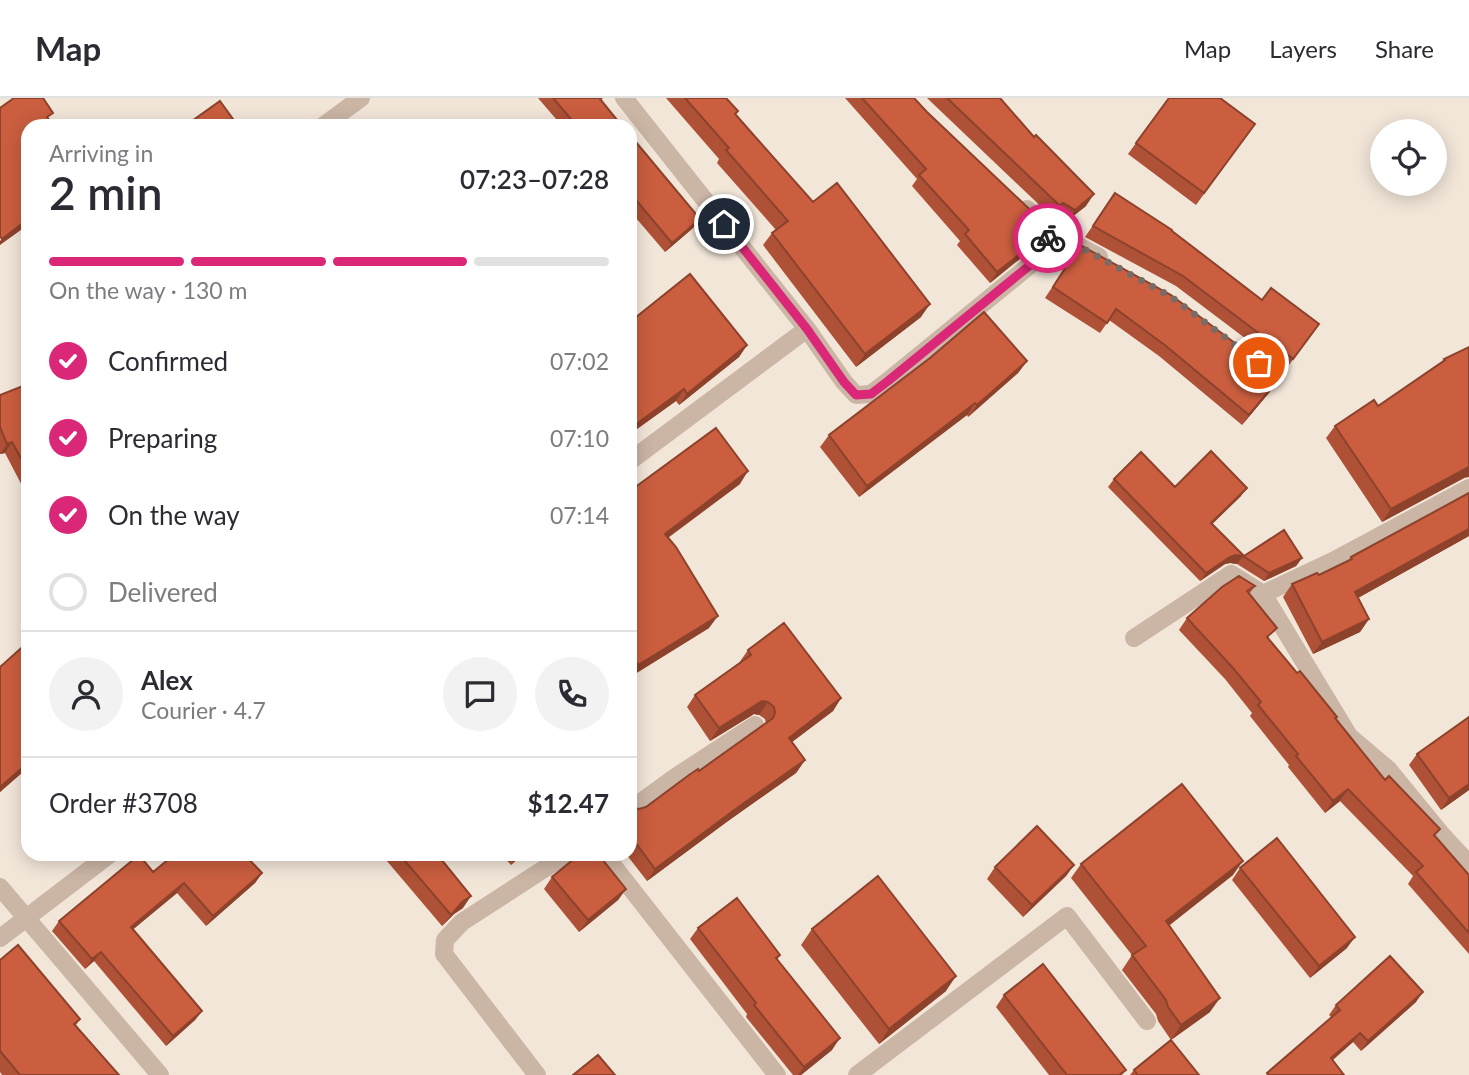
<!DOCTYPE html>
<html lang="en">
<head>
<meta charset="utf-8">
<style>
  :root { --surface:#fff; --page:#f2f2f3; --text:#2b2b33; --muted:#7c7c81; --line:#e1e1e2; --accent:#db2777 }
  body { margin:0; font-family:Lato,sans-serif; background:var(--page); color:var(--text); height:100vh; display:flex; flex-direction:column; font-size:26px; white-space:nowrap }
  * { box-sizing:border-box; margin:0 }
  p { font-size:23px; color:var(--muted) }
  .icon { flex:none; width:38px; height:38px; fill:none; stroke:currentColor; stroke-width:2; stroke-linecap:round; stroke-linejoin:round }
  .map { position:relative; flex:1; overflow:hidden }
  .sheet { position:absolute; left:21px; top:21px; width:616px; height:742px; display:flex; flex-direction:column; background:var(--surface); border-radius:21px; box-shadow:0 4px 18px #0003 }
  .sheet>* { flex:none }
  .buttons { position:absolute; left:1370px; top:21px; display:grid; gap:14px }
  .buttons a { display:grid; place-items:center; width:77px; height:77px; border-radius:50%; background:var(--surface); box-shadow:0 4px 18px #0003; font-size:35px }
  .pin { position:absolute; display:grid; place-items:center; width:60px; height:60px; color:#fff; margin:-30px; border:4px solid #fff; border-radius:50%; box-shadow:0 2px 7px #0007 }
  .courier { position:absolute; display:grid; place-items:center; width:70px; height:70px; margin:-35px; border:5px solid #db2777; border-radius:50%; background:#fff; color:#222; box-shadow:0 2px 9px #0007 }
  .overview em { font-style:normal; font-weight:600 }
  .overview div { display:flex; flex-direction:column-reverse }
  .overview { display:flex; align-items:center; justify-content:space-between; height:119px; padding:0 28px }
  h1 { font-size:46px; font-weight:600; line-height:52px }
  .bar { display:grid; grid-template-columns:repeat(4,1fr); gap:10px 7px; align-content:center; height:84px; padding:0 28px }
  .bar i { height:9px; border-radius:5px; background:var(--line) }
  .bar .selected { background:var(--accent) }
  .bar p { grid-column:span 4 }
  .line { display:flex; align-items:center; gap:18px; padding:0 28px; border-top:2px solid var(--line) }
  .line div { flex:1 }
  .round { display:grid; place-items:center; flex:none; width:74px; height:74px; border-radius:37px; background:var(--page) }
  ol { padding:0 28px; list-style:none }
  li { display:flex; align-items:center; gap:21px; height:77px }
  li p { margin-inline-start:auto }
  li .icon { padding:7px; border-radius:50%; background:var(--accent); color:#fff; stroke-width:4 }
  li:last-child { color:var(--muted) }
  li i { width:38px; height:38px; border:4px solid var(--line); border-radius:50% }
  header { display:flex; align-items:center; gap:42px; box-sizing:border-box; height:98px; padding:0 35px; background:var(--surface); border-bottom:2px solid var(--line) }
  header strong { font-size:33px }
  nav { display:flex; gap:38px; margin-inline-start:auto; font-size:24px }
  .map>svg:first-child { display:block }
</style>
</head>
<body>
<header>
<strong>Map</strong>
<nav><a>Map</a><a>Layers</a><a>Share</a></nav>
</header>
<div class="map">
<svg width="1469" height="977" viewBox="0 0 1469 977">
  <rect width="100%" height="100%" fill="#f2e6d9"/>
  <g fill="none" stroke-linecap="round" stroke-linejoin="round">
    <!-- minor -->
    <path stroke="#cbb5a5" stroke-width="18" d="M624 0 807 231 630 363
      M323 28 361 0
      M1027 111 1049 132 1099 159
      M807 231 844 284 856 297 871 296 888 283 1035 163 1047 148 1049 132
      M1263 496 1333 463 1469 390
      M1134 540 1231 476 1263 496 1349 638 1388 671 1442 737 1469 766
      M630 712 674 680 755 627
      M604 756 777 977
      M0 789 160 977
      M0 840 110 756
      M537 977 444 856 445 842 462 824 567 756
      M857 977 1067 818 1147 923"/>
  </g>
  <!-- wall -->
  <path fill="#ae5136" d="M538 0H602L601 2 622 28H562Z
    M666 0H726L738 13 736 16 813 104 921 219 856 269 763 147 772 135 776 132 717 65 719 61Z
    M845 0H914L1034 136 1027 155 990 185 957 147 960 143 912 88 917 81Z
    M927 0H1000L1086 108 1067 123 1056 116 1052 119Z
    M1169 0 1255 26 1196 107 1128 56Z
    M630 37 700 121 693 130 665 154 630 113Z
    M1115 95 1172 133 1262 202 1319 226 1286 271 1176 188 1085 139Z
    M1080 147 1272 291 1242 327 1159 258 1109 222 1100 235 1045 200Z
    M630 224 747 247 739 259 679 307 676 303 630 336Z
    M1444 261 1464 380 1382 424 1326 340 1335 328 1378 308 1441 265Z
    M1027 263 1018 275 968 319 967 317 859 399 820 349 829 337Z
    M28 286V399L5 355 0 356V297Z
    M1114 381 1241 398 1212 426 1244 458 1302 460 1296 468 1264 483 1237 466 1230 465 1225 466 1200 483 1108 389Z
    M740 386 668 440 709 530 630 579V393Z
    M1469 438 1358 500 1369 521 1360 534 1313 556 1283 499 1292 486 1319 477 1348 463 1351 459Z
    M1255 488 1249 496 1269 541 1297 575 1337 619 1336 621 1385 682 1469 777V856L1408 786 1413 778 1340 703 1325 715 1288 669 1289 667 1250 618 1252 615 1225 581 1179 532 1187 520Z
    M28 544V678L24 673 0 694V569Z
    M748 552 841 600 833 613 792 644 805 662 796 675 728 723 647 783 626 756H630V706L634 710 639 711 646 709 766 626 765 621 759 617 754 616 710 643 687 609 695 597 739 565Z
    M1417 656 1469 692 1441 712 1409 667Z
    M381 756H437L463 810 454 816 442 828Z
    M501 756H523L511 767Z
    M1081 766 1233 777 1169 827 1210 914 1171 942 1158 923 1156 916 1122 872 1132 857 1071 780Z
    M1074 767 1066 778 1023 819 987 781 995 769Z
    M1240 770 1347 850 1310 880 1232 782Z
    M153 774 262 775 255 785 206 828 177 795 133 831 202 913 195 922 166 948 94 863 85 871 52 833 59 823Z
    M552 779 626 791 618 802 579 834 544 791Z
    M698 830 780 857 777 862 832 952 801 977H793L746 919 747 916 690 841Z
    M812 831 946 893 879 946 801 847Z
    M0 862 80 921 76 927 119 977H2L0 974Z
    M1004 897 1126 972 1122 977H1049L996 909Z
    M1416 904 1361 953 1353 944 1333 962 1344 977H1266L1331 919 1329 917 1336 907Z
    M1134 972 1199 977H1130Z"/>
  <!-- shaded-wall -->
  <path fill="#8d422c" d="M1094 96 1086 108 1067 123 1075 112Z
    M28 121V125L25 129 0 147V143L2 141Z
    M700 121 693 130 665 154 672 145Z
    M1038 140 1027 155 990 185 997 174Z
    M930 206 921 219 856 269 865 256Z
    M747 247 739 259 679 307 687 296Z
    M1027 263 1018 275 968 319 977 307Z
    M1279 281 1272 291 1242 327 1249 317Z
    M684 291 676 303 630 336 631 330Z
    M975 305 967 317 859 399 867 388Z
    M12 344 5 355 0 356 7 346Z
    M1469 369V379L1464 380 1382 424 1391 411Z
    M748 373 740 386 656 448 665 436Z
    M1247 390 1241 398 1205 433 1211 425Z
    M1469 431V438L1347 506 1355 494Z
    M1236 457 1243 458 1237 466 1230 465 1225 466 1200 483 1206 475 1230 459Z
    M1302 460 1296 468 1264 483 1269 475Z
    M718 518 709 530 630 579 638 567Z
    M1369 521 1360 534 1313 556 1322 544Z
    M841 600 833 613 780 653 789 640Z
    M762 603 768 604 759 617 754 616 710 643 719 630Z
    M805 662 796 675 728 723 647 783 655 771 737 710Z
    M28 665V668L24 673 0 694V689Z
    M1469 686V692L1441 712 1449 700Z
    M1348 691 1340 703 1325 715 1333 703Z
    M519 756H523L511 767Z
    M1243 763 1233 777 1156 838 1166 823Z
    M1074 767 1066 778 1023 819 1032 807Z
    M262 775 255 785 206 828 213 818Z
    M184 785 177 795 124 839 131 829Z
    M626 791 618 802 579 834 588 822Z
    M471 798 463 810 454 816 442 828 451 817 462 804Z
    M1355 839 1347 850 1310 880 1319 868Z
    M101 854 94 863 85 871 92 861Z
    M956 878 946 893 879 946 889 931Z
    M1423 894 1416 904 1361 953 1368 943Z
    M1220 900 1210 914 1171 942 1181 927Z
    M202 913 195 922 166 948 173 938Z
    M1360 935 1353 944 1324 969 1331 960Z
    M840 940 832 952 801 977H798L804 969Z"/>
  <!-- building -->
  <path fill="#ca5e3f" stroke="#8d422c" stroke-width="2" d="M14 0H43L53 15 47 19 54 28H28V121L2 141 0 138V10Z
    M553 0H602L600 1 622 28H577Z
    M685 0H726L738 13 735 16 813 104 837 85 930 206 865 256 772 135 788 123 726 52 729 50Z
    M862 0H914L927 14 1043 124 1032 134 1038 140 1035 144 997 174 965 136 969 132 919 77 926 71Z
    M947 0H1000L1034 39 1036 37 1094 96 1075 112 1063 105 1060 108Z
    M1169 0H1220L1255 26 1204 95 1136 45Z
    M220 3 238 28H185Z
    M630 37 700 121 672 145 630 95Z
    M1115 95 1172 132V133L1262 202 1271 190 1319 226 1293 261 1183 178 1093 128Z
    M1080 147 1171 197 1280 279 1279 281 1249 317 1166 248 1116 211 1107 225 1053 189Z
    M690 176 747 247 687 296 684 291 631 330 630 224Z
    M984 214 1027 263 977 307 975 305 867 388 829 337 930 260Z
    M1469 249V369L1391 411 1335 328 1374 302 1378 308 1445 262 1444 261Z
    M28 286V373L12 344 7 346 0 329V297Z
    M716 330 748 373 665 436 676 449 718 518 638 567 630 553V393Z
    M1211 353 1247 390 1211 425 1244 458 1284 432 1302 460 1269 475 1243 458 1236 457 1230 459 1206 475 1114 381 1141 354 1175 389Z
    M1469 395V431L1355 494 1369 521 1322 544 1292 486 1317 475 1319 477 1352 461 1351 459Z
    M1239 478 1255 488 1247 493 1277 530 1267 539 1297 575 1300 573 1337 619 1335 620 1385 682 1389 678 1440 731 1434 737 1469 777V835L1416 774 1423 768 1348 691 1333 703 1296 658 1298 656 1258 607 1261 604 1233 570 1187 520 1222 489Z
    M784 525 841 600 789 640 805 662 737 710 655 771 630 737V706L634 710 639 711 646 709 689 677 698 671 699 673 773 620 775 615 774 609 768 604 762 603 719 630 695 597 751 557 748 552Z
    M28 544V665L0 689V569Z
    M1469 619V686L1449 700 1417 656Z
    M1182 686 1243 763 1166 823 1220 900 1181 927 1168 909 1166 902 1132 857 1146 848 1081 766Z
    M1037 728 1074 767 1032 807 995 769Z
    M1277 740 1355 839 1319 868 1240 770Z
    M175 756H244L262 775 213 818 184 785 131 829 202 913 173 938 101 854 92 861 59 823 139 757 153 774Z
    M399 756H437L471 798 462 804 451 817Z
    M580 756H598L626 791 588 822 552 779Z
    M878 778 956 878 889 931 812 831Z
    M737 800 780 857 776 860 840 940 804 969 754 907 756 905 698 830Z
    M18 847 80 921 74 926 119 977H20L0 953V862Z
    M1390 858 1423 894 1368 943 1360 935 1331 960 1344 977H1269L1267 975 1340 912 1336 907Z
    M1043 866 1126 972 1119 977H1067L1004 897Z
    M1171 942 1199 977H1138L1134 972Z
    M598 957 615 977H573Z"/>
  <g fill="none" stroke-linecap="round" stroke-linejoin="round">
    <!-- done -->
    <path stroke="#786c65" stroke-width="7" stroke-dasharray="0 12.6" d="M1048 140 1049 132 1170 198 1259 265"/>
    <!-- route -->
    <path stroke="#db2777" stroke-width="9" d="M724 126 807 231 844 284 856 297 871 296 888 283 1035 163 1047 148 1048 140"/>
  </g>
</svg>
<div class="buttons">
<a><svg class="icon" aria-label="locate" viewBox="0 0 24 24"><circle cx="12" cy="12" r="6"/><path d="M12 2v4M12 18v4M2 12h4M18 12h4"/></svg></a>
</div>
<div class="pin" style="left:1259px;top:265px;background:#ea580c"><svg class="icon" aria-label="bag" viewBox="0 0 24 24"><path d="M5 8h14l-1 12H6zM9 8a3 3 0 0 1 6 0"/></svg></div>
<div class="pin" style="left:724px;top:126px;background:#1f2937"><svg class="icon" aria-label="home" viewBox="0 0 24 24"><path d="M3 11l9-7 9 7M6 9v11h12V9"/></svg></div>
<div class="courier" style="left:1048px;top:140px"><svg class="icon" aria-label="bike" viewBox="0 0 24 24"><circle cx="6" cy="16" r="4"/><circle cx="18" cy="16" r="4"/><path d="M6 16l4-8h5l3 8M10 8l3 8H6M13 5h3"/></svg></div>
<section class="sheet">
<div class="overview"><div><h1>2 min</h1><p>Arriving in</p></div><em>07:23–07:28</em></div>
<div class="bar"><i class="selected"></i><i class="selected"></i><i class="selected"></i><i></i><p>On the way · 130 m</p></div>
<ol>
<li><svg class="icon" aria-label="check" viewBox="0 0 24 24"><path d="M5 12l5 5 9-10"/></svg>Confirmed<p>07:02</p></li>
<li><svg class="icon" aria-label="check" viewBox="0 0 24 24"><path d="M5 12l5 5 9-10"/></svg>Preparing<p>07:10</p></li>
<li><svg class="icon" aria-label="check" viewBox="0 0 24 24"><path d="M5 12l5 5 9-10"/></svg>On the way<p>07:14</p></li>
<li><i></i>Delivered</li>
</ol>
<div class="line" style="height:126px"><a class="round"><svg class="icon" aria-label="person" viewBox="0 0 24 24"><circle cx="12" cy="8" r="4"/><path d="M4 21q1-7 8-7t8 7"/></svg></a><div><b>Alex</b><p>Courier · 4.7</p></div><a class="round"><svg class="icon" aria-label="chat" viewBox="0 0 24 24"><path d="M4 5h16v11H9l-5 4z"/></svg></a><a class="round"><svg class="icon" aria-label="phone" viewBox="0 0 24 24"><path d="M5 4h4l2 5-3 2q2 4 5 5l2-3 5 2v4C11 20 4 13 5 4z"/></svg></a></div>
<div class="line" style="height:91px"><div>Order #3708</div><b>$12.47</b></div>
</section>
</div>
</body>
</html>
